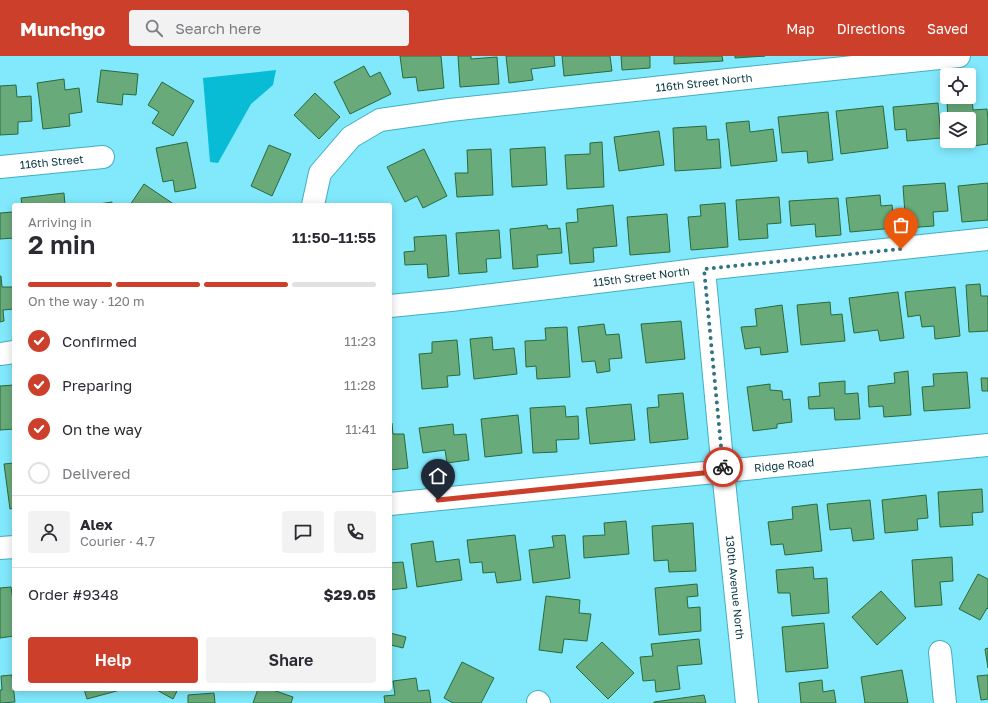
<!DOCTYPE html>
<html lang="en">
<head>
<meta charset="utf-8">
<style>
  :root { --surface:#fff; --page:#f2f2f3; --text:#2b2b33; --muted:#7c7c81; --line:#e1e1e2; --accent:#cc402b }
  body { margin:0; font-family:"Golos Text",sans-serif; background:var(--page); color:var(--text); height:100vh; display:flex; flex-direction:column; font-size:15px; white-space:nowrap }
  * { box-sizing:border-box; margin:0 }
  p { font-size:13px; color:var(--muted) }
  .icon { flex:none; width:22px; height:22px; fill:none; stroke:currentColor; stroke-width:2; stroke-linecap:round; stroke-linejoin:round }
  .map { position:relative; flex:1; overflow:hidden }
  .panel { position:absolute; left:12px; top:147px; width:380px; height:488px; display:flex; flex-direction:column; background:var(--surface); border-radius:4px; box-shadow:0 2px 10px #0003 }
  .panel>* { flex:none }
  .buttons { position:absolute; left:940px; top:12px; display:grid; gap:8px }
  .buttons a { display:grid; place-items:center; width:36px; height:36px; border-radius:4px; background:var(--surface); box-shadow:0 2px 10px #0003; font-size:20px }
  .pin { position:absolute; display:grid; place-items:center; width:34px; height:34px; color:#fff; margin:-41px -17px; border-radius:50% 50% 50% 0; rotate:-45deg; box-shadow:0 0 4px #0007 }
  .pin .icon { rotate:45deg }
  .courier { position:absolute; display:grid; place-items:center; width:40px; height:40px; margin:-20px; border:3px solid #cc402b; border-radius:50%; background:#fff; color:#222; box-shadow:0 1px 5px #0007 }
  .summary em { font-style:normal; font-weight:600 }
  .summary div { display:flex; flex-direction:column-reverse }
  .summary { display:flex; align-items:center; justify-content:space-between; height:68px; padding:0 16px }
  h1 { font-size:26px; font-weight:600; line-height:30px }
  .bar { display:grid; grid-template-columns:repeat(4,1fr); gap:6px 4px; align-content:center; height:48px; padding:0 16px }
  .bar i { height:5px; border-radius:3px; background:var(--line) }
  .bar .selected { background:var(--accent) }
  .bar p { grid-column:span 4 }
  .line { display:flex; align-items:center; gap:10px; padding:0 16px; border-top:1px solid var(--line) }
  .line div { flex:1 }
  .round { display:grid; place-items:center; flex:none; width:42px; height:42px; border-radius:4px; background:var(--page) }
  ol { padding:0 16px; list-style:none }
  li { display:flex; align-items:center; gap:12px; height:44px }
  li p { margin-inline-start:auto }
  li .icon { padding:4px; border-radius:50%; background:var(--accent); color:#fff; stroke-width:4 }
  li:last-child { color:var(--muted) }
  li i { width:22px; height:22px; border:2px solid var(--line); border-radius:50% }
  .primary-button { display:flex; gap:8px; margin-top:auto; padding:8px 16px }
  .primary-button a { flex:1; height:46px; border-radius:4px; background:var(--accent); color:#fff; font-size:16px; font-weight:600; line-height:46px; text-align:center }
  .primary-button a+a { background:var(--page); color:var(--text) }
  header { display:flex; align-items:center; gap:24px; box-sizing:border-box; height:56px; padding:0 20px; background:var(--accent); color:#fff }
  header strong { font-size:19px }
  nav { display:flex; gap:22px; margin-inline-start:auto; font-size:14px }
  .search { width:280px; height:36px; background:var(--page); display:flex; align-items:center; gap:10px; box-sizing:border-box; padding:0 14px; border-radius:4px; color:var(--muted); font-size:15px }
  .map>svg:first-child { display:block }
</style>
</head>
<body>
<header>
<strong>Munchgo</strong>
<div class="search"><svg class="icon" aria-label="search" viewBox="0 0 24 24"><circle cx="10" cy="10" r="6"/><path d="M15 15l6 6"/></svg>Search here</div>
<nav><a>Map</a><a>Directions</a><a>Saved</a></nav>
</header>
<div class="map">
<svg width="988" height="647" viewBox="0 0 988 647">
  <rect width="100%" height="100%" fill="#82e9fc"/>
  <!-- water -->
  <path fill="#07bcd4" d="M276 14 273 29 251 48 218 107 210 106 203 22Z"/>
  <!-- building -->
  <path fill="#68aa79" stroke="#286a3d" d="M400 0H441L444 32 418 35 416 21 403 22Z
    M458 0H471V3L497 1 499 28 460 31Z
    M506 0H554L555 10 531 13 533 24 509 27Z
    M562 0H610L612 15 564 20Z
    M621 0H650V12L622 14Z
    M674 0H722L723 5 674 8Z
    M735 0H765L735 2Z
    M364 10 370 21 380 16 391 38 350 58 334 26Z
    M101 14 138 18 136 39 123 38 122 49 97 46Z
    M64 23 65 34 79 32 82 56 69 58 70 70 43 73 37 27Z
    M162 26 194 45 173 80 152 67 159 56 148 49Z
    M16 29 17 41 31 40 32 65 18 66V78L0 79V30Z
    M315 37 340 61 319 83 294 59Z
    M972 42 973 54 987 53 988 64V88L965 91 964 85H969V63H948L947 46Z
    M938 47 941 82 907 85 906 73 895 74 893 51Z
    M883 50 888 92 841 98 836 55Z
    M828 56 833 104 808 107 807 95 782 97 778 61Z
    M749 65 750 76 773 73 777 105 731 110 726 67Z
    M706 70 707 84 719 83 721 112 675 115 673 72Z
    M659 75 664 109 619 115 614 81Z
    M187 86 196 132 175 136 173 124 163 126 156 92Z
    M602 86 604 131 567 133 565 99 590 98V87Z
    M269 89 291 98 272 140 251 130Z
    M545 91 547 129 512 131 510 93Z
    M424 93 447 140 423 152 417 140 405 146 387 111Z
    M491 93 493 139 457 141 455 117H468L467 94Z
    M945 127 948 155 933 156 934 170 906 172 903 130Z
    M988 127V164L962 166 958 130Z
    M144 128 175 149H130Z
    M64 137 65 149H22L21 142Z
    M880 139 881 150 892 149 895 172 850 176 846 142Z
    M779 141 781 167 767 168 768 182 739 184 736 144Z
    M838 142 841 179 816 181 815 168 791 170 789 145Z
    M112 146V149H92Z
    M725 147 728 191 691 194 688 161 701 160 700 149Z
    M613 149 617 190 593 192 594 206 570 208 566 167 578 166 577 153Z
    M13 156 14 182 0 183V157Z
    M667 158 670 196 630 199 627 161Z
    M547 169 548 173 560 172 562 197 537 199 538 211 513 213 510 173Z
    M499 174 501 202 486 203 487 216 459 218 456 177Z
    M446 179 449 220 428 222 427 208 405 209 404 196 415 195 414 181Z
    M0 220H1L2 231H14V253L3 254 4 265 0 266Z
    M980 228 981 240H988V275L969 276 966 229Z
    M955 231 960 280 935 283 934 270 922 271 920 259 908 261 905 236Z
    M898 236 904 282 880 285 878 274 854 277 849 242Z
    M830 246 831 259 842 258 845 285 801 289 797 249Z
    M782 249 788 296 761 299 760 291 745 293 741 271 757 270 755 253Z
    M681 265 685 303 646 307 641 268Z
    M604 268 606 279 619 278 622 302 609 303 610 315 597 317 595 305 582 306 578 271Z
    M567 271 570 321 537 323 536 310 526 311 525 285 546 284 545 272Z
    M492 281 493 294 514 292 517 318 474 323 470 283Z
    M457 284 460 319 447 320 448 331 422 333 419 298 432 297V286Z
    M908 315 911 359 884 361 883 350 869 351 868 330 895 327 894 317Z
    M967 316 970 352 924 355 922 331 934 330 933 318Z
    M981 322H988V335H982Z
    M845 325V338L858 337 860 363 835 364 834 352 809 353 808 341 820 340 819 327Z
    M770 328V334L782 335 783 344 790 343 792 366 777 368V372L753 375 747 331Z
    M14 329V373L0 374V330Z
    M683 337 688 383 650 387 647 352 659 351 658 339Z
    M631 348 635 384 590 388 586 352Z
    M565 350 566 361 578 360 579 383 556 384 557 396 533 397 530 352Z
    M518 359 522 397 485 401 481 363Z
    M390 367H392L393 378H404L408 412 390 414Z
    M453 368 454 379 466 378 469 404 447 407 445 394 423 397 419 372Z
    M14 407V452L10 453 4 408Z
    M982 433 983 456 972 457 973 469 940 471 938 436Z
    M926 439 928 462 917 463 918 474 885 477 882 444Z
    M870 444 874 483 853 485 851 472 830 474 827 448Z
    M817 448 822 495 785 499 783 488 771 489 768 466 793 463 792 451Z
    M626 465 629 498 584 502 583 480 605 479 604 467Z
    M693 467 696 515 669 516 668 504 654 505 652 470Z
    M515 479 521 524 497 527 495 516 483 517 482 506 470 507 467 484Z
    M565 479 570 522 533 527 529 494 554 491 552 480Z
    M433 485 436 506 459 503 462 524 417 531 411 488Z
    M952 501 953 525 940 526 942 549 915 551 912 504Z
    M403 506 407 532 390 534V507Z
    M813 511 814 523 827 522 829 557 792 560 790 537H778L776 514Z
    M978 518 988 523V553L987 552 980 564 959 553Z
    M697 528 698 540 687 541 688 552 700 551 701 575 659 579 655 532Z
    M11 531 14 550V580L0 582V532Z
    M881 535 906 562 877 589 852 561Z
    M546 540 580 544 579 557 591 558 587 585 564 583 562 597 539 594Z
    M824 567 828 612 786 616 782 571Z
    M390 577 406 581 403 592 391 589 390 594Z
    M699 583 702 608 677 610 680 633 656 636 655 624 643 625 640 601 653 600 651 588Z
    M602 586 634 617 608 643 576 611Z
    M988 592V612L985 593Z
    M462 606 494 622 481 647H453L444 642Z
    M902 614 908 647H865L861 621Z
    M12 619 15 646 0 647V634H2L1 620Z
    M988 619V643L981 644 977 620Z
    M416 622 418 635 429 634 431 647H385L384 640 395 639 393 625Z
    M822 624 823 636 834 634 836 647H801L799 627Z
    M84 633H124L87 643Z
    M155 633H178L173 643Z
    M258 633H270L293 641 291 647H253Z
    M214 637 215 647H188V639Z
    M704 639 706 647H654V646Z"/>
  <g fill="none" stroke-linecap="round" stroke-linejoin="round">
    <!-- minor casing -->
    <g stroke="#43aec1" stroke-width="24">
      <g id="minor">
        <path id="s1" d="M0 111 103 101"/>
        <path id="s2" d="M313 149 320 117 351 81 380 64 450 54 728 24 959 0"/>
        <path id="s3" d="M704 213 723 415 747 647"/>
        <path id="s4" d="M390 250 451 244 704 213 988 183"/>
        <path d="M0 298 14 296"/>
        <path id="s5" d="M390 448 988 389"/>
        <path d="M0 492 14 491"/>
        <path d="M940 596 945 647"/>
        <path d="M538 646 539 647"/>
      </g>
    </g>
    <!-- minor -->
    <use href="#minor" stroke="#fff" stroke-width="22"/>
  </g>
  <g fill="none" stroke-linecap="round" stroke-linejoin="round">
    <!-- done -->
    <path stroke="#327581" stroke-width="4" stroke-dasharray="0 7.2" d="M723 411 704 213 901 193"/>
    <!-- route -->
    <path stroke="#cc402b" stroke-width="5" d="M438 444 723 415V411"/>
  </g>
  <g text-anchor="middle" stroke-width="3" stroke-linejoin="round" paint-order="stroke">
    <!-- street labels -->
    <g font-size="11" fill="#07373f" stroke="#b6f0fb">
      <text dy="4" stroke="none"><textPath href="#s2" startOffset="440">116th Street North</textPath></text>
      <text dy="4" stroke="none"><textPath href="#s1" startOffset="52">116th Street</textPath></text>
      <text dy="4" stroke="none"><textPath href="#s4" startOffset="253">115th Street North</textPath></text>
      <text dy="4" stroke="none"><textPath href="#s5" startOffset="396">Ridge Road</textPath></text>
      <text dy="4" stroke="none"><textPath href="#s3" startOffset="320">130th Avenue North</textPath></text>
    </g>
  </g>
</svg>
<div class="buttons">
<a><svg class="icon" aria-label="locate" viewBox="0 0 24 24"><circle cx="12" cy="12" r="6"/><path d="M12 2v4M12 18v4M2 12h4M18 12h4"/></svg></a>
<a><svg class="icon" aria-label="layers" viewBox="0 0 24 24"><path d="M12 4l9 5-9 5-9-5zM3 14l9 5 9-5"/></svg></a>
</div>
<div class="pin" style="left:901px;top:193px;background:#ea580c"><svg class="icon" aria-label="bag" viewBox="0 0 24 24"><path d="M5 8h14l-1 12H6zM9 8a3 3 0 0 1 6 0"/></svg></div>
<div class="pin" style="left:438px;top:444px;background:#1f2937"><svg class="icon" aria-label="home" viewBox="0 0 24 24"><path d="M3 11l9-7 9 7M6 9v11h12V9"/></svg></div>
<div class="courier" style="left:723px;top:411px"><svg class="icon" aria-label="bike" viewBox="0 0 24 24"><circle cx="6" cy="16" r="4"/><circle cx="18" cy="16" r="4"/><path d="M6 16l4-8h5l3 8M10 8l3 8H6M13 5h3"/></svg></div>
<section class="panel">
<div class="summary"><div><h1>2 min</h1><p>Arriving in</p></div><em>11:50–11:55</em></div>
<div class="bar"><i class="selected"></i><i class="selected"></i><i class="selected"></i><i></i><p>On the way · 120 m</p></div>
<ol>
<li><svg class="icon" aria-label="check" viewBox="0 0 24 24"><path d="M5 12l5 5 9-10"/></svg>Confirmed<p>11:23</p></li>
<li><svg class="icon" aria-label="check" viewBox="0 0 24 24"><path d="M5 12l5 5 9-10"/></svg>Preparing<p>11:28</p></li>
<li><svg class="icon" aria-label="check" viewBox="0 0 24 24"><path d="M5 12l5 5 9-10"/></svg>On the way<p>11:41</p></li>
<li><i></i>Delivered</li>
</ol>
<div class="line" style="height:72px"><a class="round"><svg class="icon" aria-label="person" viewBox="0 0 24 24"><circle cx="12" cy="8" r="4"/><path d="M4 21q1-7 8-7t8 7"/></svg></a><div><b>Alex</b><p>Courier · 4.7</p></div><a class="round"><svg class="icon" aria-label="chat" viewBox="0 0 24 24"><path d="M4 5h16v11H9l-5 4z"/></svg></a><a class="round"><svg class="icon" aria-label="phone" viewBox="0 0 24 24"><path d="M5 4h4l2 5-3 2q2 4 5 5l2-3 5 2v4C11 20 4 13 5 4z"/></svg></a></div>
<div class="line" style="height:52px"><div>Order #9348</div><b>$29.05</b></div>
<div class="primary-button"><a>Help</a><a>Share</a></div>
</section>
</div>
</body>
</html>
